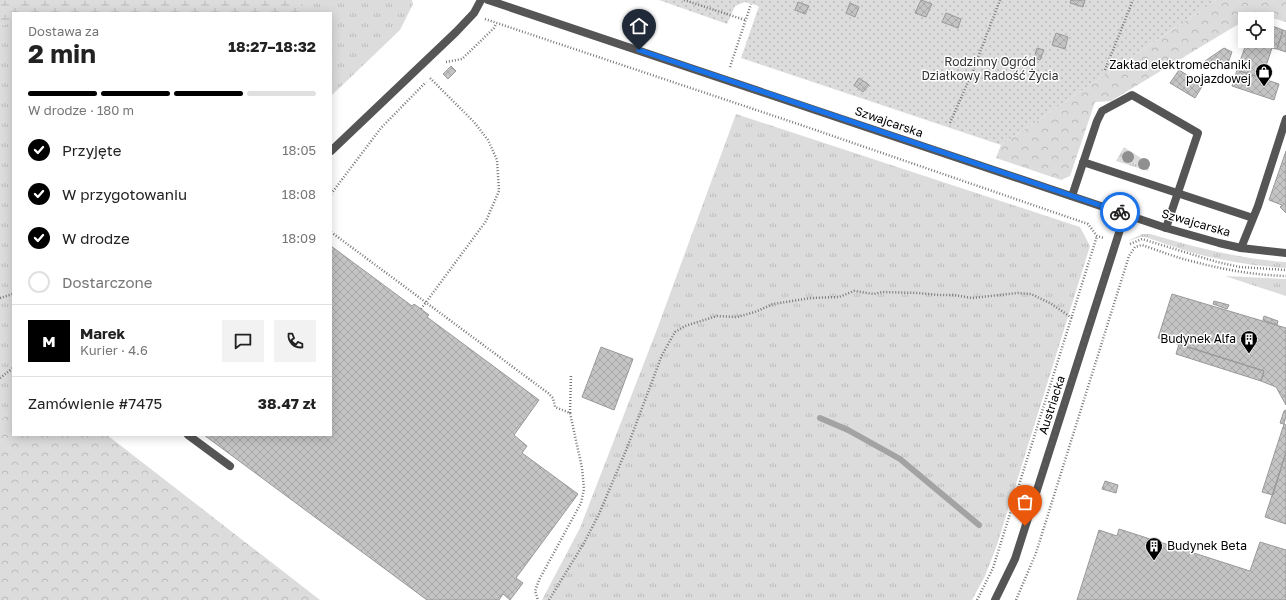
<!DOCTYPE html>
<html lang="pl">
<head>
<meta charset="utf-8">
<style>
  :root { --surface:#fff; --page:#f2f2f2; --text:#222; --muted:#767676; --line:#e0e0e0; --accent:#000 }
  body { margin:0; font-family:"Golos Text",sans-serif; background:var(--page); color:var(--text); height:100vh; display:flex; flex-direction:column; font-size:15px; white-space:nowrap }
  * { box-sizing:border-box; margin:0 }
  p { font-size:13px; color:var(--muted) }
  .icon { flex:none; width:22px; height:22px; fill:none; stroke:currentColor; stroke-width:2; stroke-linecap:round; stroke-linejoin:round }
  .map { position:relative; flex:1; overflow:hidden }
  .drawer { position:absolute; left:12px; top:12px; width:320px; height:424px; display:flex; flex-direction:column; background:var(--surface); border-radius:0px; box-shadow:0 2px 10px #0003 }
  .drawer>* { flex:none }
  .buttons { position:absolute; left:1238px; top:12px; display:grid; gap:8px }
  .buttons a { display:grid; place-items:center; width:36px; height:36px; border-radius:0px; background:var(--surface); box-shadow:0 2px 10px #0003; font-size:20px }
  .pin { position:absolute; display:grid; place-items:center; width:34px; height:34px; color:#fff; margin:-41px -17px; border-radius:50% 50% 50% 0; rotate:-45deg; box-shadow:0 0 4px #0007 }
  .pin .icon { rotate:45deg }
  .courier { position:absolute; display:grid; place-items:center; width:40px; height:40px; margin:-20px; border:3px solid #1a73e8; border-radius:50%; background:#fff; color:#222; box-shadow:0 1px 5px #0007 }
  .headline em { font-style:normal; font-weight:700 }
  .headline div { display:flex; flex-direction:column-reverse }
  .headline { display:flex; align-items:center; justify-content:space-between; height:68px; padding:0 16px }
  h1 { font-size:26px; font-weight:700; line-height:30px }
  .bar { display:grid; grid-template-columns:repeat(4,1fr); gap:6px 4px; align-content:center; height:48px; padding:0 16px }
  .bar i { height:5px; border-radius:3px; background:var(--line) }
  .bar .current { background:var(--accent) }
  .bar p { grid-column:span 4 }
  .line { display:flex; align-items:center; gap:10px; padding:0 16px; border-top:1px solid var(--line) }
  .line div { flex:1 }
  .round { display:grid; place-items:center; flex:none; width:42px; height:42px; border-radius:0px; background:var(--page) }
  ol { padding:0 16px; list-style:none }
  li { display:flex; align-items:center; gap:12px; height:44px }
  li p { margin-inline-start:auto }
  li .icon { padding:4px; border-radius:50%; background:var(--accent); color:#fff; stroke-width:4 }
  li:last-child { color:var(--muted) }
  li i { width:22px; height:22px; border:2px solid var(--line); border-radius:50% }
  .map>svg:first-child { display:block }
</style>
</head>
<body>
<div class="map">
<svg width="1286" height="600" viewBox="0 0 1286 600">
  <defs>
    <pattern id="grass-tufts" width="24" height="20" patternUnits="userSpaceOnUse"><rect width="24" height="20" fill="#dcdcdc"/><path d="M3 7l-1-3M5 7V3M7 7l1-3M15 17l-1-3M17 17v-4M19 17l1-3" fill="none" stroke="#bbb"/></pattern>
    <pattern id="forest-crowns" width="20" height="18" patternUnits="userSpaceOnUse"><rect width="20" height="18" fill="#dcdcdc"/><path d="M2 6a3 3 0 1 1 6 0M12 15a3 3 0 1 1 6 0" fill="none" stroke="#bbb"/></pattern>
    <pattern id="wetland-marsh" width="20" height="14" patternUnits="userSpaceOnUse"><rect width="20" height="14" fill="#dcdcdc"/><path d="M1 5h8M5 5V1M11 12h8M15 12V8" fill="none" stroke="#bbb"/></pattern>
    <pattern id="park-dots" width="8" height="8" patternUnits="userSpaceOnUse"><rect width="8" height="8" fill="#dcdcdc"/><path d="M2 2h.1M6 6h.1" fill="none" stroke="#bbb" stroke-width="1.8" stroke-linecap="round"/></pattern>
    <pattern id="building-cross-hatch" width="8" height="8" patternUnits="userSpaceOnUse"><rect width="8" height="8" fill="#c4c4c4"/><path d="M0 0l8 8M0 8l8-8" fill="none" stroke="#a7a7a7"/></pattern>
  </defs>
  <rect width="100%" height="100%" fill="#fff"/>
  <!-- grass -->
  <path fill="url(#grass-tufts)" d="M0 0H412L413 4 400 30 331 96V13H13V411L0 420Z
    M736 114 1080 227 1090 246 997 545 985 576 972 600H542L580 528 656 332Z
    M1124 147 1150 164 1148 171 1116 161Z
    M1142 234H1150C1195 247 1239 259 1286 262V268C1257 266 1229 262 1201 255 1182 250 1164 243 1145 237H1141L1128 241Z
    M1225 276 1286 279V296Z"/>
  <!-- forest -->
  <path fill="url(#forest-crowns)" d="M1216 0H1286V22L1252 12 1237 25 1111 101 1095 102 1070 176 1061 180 996 158 1001 145Z
    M13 411V435H107L320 600H0V420Z"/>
  <!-- wetland -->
  <path fill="url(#wetland-marsh)" d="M0 0H299L304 7 301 13H13V23L0 26Z"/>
  <!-- park -->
  <path fill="url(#park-dots)" d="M659 0H1216L1001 145 741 58 759 6 745 2 735 6 727 24Z"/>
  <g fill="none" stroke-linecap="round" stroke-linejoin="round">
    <!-- stream -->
    <path stroke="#a3a3a3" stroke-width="6" d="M820 418 848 430 900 459 979 525"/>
  </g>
  <!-- building -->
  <path fill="url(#building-cross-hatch)" stroke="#999" d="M921 0 932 4 926 17 915 13Z
    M1071 0H1085L1083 7 1070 3Z
    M798 2 809 6 805 14 795 10Z
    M850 3 859 7 855 17 846 13Z
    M946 13 961 19 958 28 942 22Z
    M1267 24 1283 30 1277 49 1272 48 1262 78 1237 70 1247 41H1267Z
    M1283 30 1286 31V52L1277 49Z
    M1056 33 1068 37 1065 49 1052 45Z
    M1037 48 1044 50 1040 60 1034 58Z
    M1224 48 1232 52 1226 68 1219 64 1205 61Z
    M451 66 456 71 448 79 443 74Z
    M1179 70 1203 85 1195 98 1170 83Z
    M1237 70 1279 84 1274 100 1232 86Z
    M859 78 869 85 863 92 854 85Z
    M1286 151V213L1280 207 1282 205 1269 200Z
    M331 246 412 306 414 304 421 309 429 315 427 317 539 400 514 435 527 446 522 453 578 494 516 578 523 583 510 600 503 594 499 600H427L204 435H331Z
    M1172 294 1286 328V405L1276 387 1261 381 1264 371 1158 338Z
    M1214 301 1229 305 1227 309 1213 304Z
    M1264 316 1278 321 1277 325 1263 320Z
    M1179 344 1264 371 1261 381 1176 354Z
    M601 347 633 359 614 410 582 397Z
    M1286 410V416L1284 424 1280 423 1284 411Z
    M1284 424 1286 425V452L1273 495 1262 492Z
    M1286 452V524L1265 517Z
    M1105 481 1118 485 1116 493 1102 489Z
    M1119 529 1250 571 1260 542 1286 550V600H1077L1099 530 1117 536Z"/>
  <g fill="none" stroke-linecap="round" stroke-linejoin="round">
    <!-- path -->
    <path stroke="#777" stroke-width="2.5" stroke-dasharray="1 2" stroke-linecap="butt" d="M684 0 745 20
      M485 19 801 125 1088 224 1097 236 1104 238
      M446 62 462 59 494 28 496 24
      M730 67 751 4
      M1105 70 1133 0
      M950 123 972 73 1000 0
      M331 194 381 128 426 82
      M331 232 548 393 553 398 555 407 570 413 582 468 584 489 581 503 539 580 535 591 538 600
      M1130 244 1142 239 1217 262 1240 267 1286 270
      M0 298 13 294
      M421 309 486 221 499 191 497 160 488 140 474 122 430 78 431 77
      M0 378 13 368
      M570 413 571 374
      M549 600 584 543 599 514 627 448 662 355 675 332 685 326 717 316 737 317 755 312 773 304 811 298 839 297 854 291 874 294 882 292 918 293 939 295H954L972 298 1018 293 1031 294 1050 303 1072 318
      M977 600 993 568 1097 236
      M1016 600 1036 553 1129 256 1135 247 1142 245C1160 251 1177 258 1195 262 1225 270 1255 275 1286 276"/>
    <!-- lane -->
    <path stroke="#555" stroke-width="8" d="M331 151 456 32 474 13 481 0
      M1083 162 1253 218
      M1072 196 1097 121 1102 111 1132 95 1198 133 1166 228
      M1241 248 1258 206 1286 119
      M188 435 230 466"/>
    <!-- street -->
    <path stroke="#555" stroke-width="8" d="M488 0 1166 228 1219 243 1241 248 1286 253
      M995 600 1015 559 1125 214"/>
  </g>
  <!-- trees -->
  <g fill="#8f8f8f">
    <circle cx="1128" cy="157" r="6"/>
    <circle cx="1144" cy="164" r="6"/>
  </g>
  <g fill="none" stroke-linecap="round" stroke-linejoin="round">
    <!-- done -->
    <path stroke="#595959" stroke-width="4" stroke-dasharray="0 7.2" d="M1025 526 1125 214 1120 212"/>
    <!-- route -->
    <path stroke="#1a73e8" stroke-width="5" d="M639 50 1120 212"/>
  </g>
  <!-- icons -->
  <defs>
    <g id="shop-pin" transform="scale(0.9)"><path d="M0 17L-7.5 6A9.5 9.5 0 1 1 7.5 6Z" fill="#000" stroke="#fff"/><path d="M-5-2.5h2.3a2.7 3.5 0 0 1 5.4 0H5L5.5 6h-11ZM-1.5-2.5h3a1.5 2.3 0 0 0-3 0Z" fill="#fff"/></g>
    <g id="building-pin" transform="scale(0.9)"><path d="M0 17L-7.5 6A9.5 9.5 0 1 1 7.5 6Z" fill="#000" stroke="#fff"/><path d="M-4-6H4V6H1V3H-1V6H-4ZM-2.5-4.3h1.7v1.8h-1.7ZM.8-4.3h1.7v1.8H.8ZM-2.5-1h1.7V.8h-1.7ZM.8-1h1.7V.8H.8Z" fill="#fff"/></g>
  </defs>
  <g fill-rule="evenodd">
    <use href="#shop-pin" x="1264" y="72"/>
    <use href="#building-pin" x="1249" y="339"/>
    <use href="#building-pin" x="1154" y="546"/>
  </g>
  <g text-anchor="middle" stroke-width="3" stroke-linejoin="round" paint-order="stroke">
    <!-- park labels -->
    <g font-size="12" fill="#333" stroke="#fff">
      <text x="990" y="66">Rodzinny Ogród<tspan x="990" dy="14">Działkowy Radość Życia</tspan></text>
    </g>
    <!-- poi labels -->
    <g font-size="12" fill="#000" stroke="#fff" text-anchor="end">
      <text x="1251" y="69">Zakład elektromechaniki<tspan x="1251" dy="14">pojazdowej</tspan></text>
      <text x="1236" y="343">Budynek Alfa</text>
      <text x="1167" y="550" text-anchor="start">Budynek Beta</text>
    </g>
    <!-- street labels -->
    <g font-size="12" fill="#000" stroke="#fff">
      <text transform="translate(889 122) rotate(19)" y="4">Szwajcarska</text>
      <text transform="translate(1196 223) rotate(16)" y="4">Szwajcarska</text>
      <text transform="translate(1052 405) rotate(-72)" y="4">Austriacka</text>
    </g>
  </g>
</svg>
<div class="buttons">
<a><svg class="icon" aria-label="locate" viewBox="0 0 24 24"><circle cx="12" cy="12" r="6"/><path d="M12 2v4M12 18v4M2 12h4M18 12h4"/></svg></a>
</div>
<div class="pin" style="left:1025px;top:526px;background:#ea580c"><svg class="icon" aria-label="bag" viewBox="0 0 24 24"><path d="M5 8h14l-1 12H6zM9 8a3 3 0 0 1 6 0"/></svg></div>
<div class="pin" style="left:639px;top:50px;background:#1f2937"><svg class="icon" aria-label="home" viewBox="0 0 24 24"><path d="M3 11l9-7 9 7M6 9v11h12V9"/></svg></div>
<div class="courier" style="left:1120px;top:212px"><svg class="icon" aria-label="bike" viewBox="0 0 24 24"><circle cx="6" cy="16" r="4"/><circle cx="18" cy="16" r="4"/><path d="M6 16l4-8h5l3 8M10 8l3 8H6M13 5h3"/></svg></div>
<section class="drawer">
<div class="headline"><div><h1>2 min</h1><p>Dostawa za</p></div><em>18:27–18:32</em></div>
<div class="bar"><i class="current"></i><i class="current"></i><i class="current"></i><i></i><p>W drodze · 180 m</p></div>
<ol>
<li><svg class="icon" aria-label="check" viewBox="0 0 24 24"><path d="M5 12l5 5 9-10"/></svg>Przyjęte<p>18:05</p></li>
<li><svg class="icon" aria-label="check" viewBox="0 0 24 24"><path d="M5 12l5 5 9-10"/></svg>W przygotowaniu<p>18:08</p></li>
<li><svg class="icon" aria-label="check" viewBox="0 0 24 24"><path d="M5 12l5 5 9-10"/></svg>W drodze<p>18:09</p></li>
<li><i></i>Dostarczone</li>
</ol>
<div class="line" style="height:72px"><b class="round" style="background:var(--accent);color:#fff">M</b><div><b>Marek</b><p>Kurier · 4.6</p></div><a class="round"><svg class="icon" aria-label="chat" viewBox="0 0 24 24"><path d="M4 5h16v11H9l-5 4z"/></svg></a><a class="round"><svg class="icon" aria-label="phone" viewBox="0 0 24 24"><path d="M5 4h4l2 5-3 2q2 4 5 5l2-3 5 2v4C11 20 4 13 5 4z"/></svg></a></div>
<div class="line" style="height:52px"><div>Zamówienie #7475</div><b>38.47 zł</b></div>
</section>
</div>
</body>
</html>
